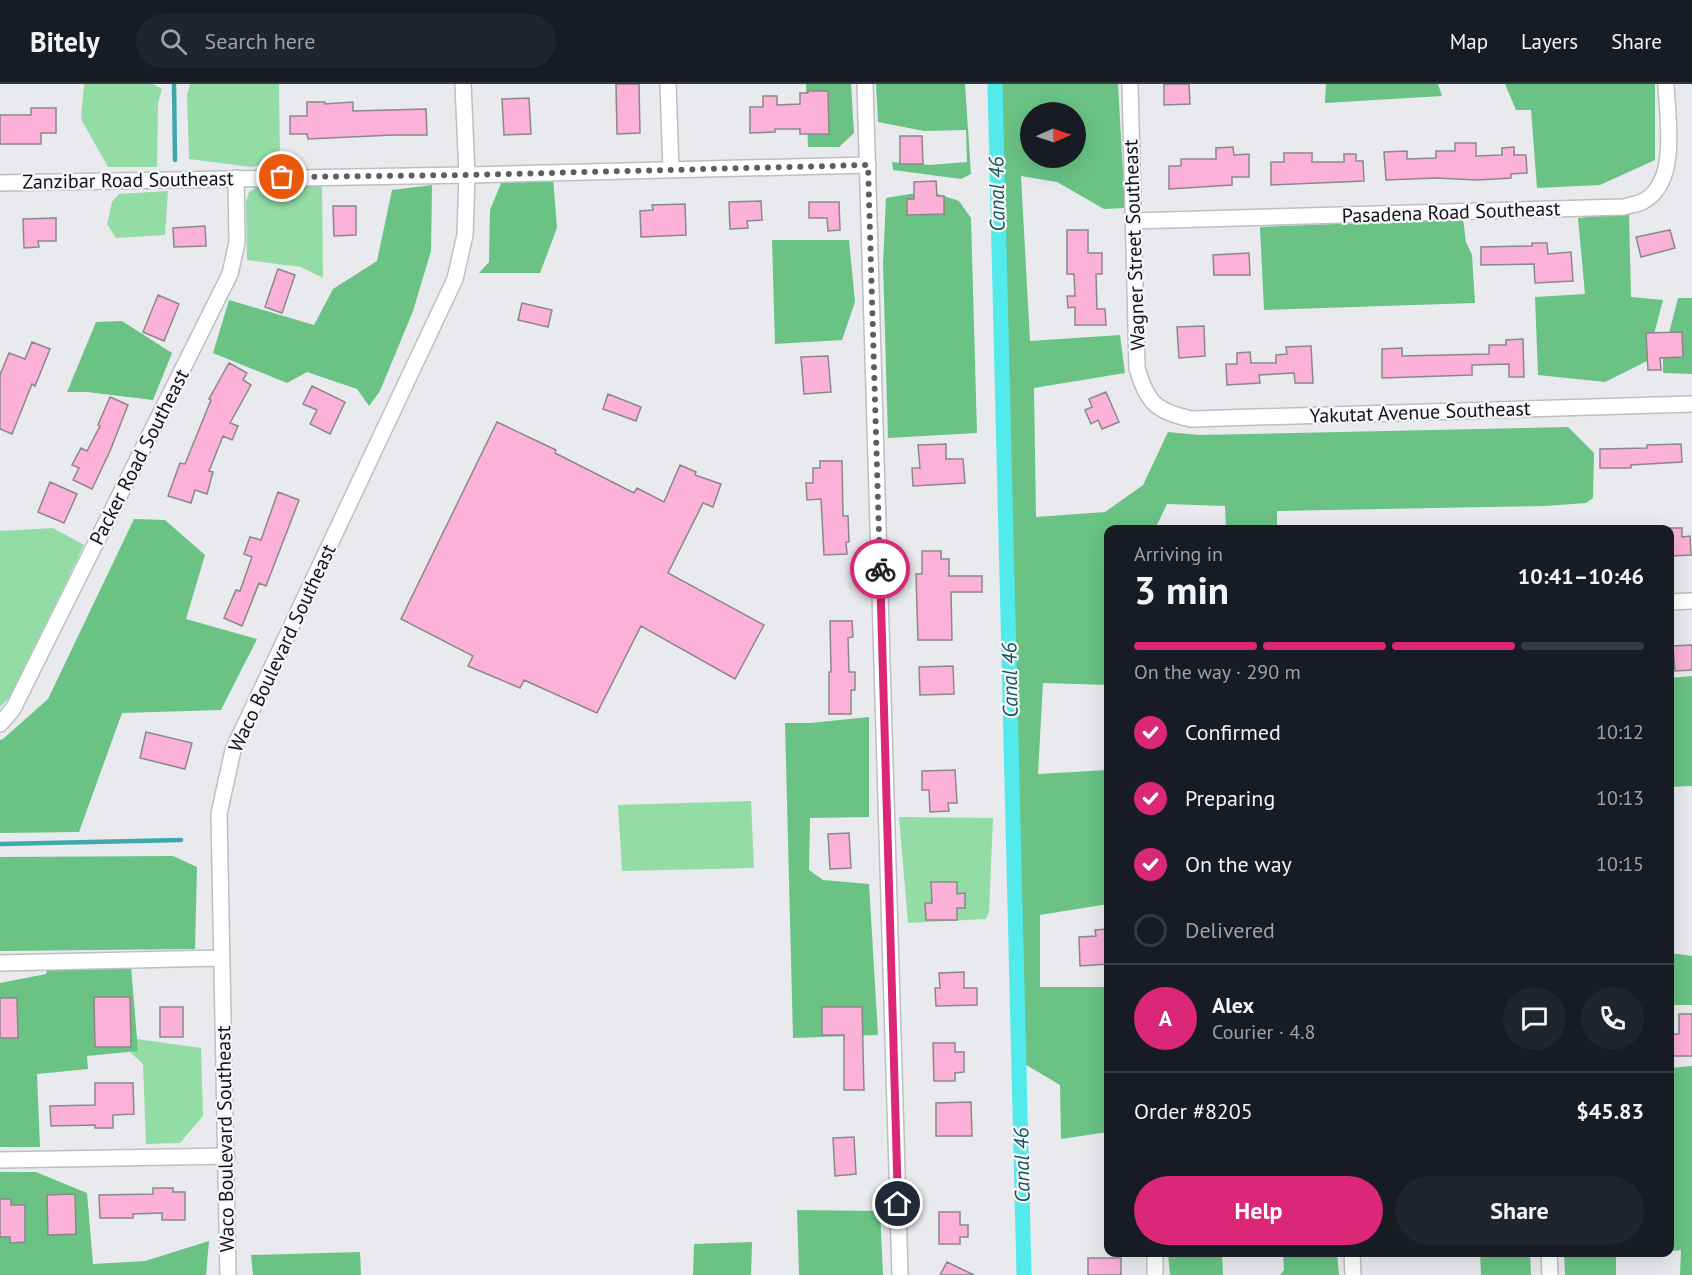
<!DOCTYPE html>
<html lang="en">
<head>
<meta charset="utf-8">
<style>
  :root { --surface:#171b24; --page:#20242c; --text:#f1f3f6; --muted:#9ea1a6; --line:#363941; --accent:#db2777 }
  body { margin:0; font-family:"PT Sans",sans-serif; background:var(--page); color:var(--text); height:100vh; display:flex; flex-direction:column; font-size:22px; white-space:nowrap }
  * { box-sizing:border-box; margin:0 }
  p { font-size:20px; color:var(--muted) }
  .icon { flex:none; width:33px; height:33px; fill:none; stroke:currentColor; stroke-width:2; stroke-linecap:round; stroke-linejoin:round }
  .map { position:relative; flex:1; overflow:hidden }
  .details { position:absolute; left:1104px; top:441px; width:570px; height:732px; display:flex; flex-direction:column; background:var(--surface); border-radius:12px; box-shadow:0 6px 24px #0002 }
  .details>* { flex:none }
  .needle { width:39px; rotate:88deg }
  .fabs { position:absolute; left:1020px; top:18px; display:grid; gap:12px }
  .fabs a { display:grid; place-items:center; width:66px; height:66px; border-radius:50%; background:var(--surface); box-shadow:0 6px 24px #0002; font-size:30px }
  .pin { position:absolute; display:grid; place-items:center; width:51px; height:51px; color:#fff; margin:-26px; border:3px solid #fff; border-radius:50%; box-shadow:0 2px 6px #0007 }
  .courier { position:absolute; display:grid; place-items:center; width:60px; height:60px; margin:-30px; border:4px solid #db2777; border-radius:50%; background:#fff; color:#222; box-shadow:0 2px 8px #0007 }
  .headline em { font-style:normal; font-weight:800 }
  .headline div { display:flex; flex-direction:column-reverse }
  .headline { display:flex; align-items:center; justify-content:space-between; height:102px; padding:0 30px }
  h1 { font-size:39px; font-weight:800; line-height:45px }
  .bar { display:grid; grid-template-columns:repeat(4,1fr); gap:9px 6px; align-content:center; height:72px; padding:0 30px }
  .bar i { height:8px; border-radius:4px; background:var(--line) }
  .bar .current { background:var(--accent) }
  .bar p { grid-column:span 4 }
  .line { display:flex; align-items:center; gap:15px; padding:0 30px; border-top:2px solid var(--line) }
  .line div { flex:1 }
  .round { display:grid; place-items:center; flex:none; width:63px; height:63px; border-radius:32px; background:var(--page) }
  ol { padding:0 30px; list-style:none }
  li { display:flex; align-items:center; gap:18px; height:66px }
  li p { margin-inline-start:auto }
  li .icon { padding:6px; border-radius:50%; background:var(--accent); color:#fff; stroke-width:4 }
  li:last-child { color:var(--muted) }
  li i { width:33px; height:33px; border:3px solid var(--line); border-radius:50% }
  .action { display:flex; gap:12px; margin-top:auto; padding:12px 30px }
  .action a { flex:1; height:69px; border-radius:36px; background:var(--accent); color:#fff; font-size:24px; font-weight:800; line-height:69px; text-align:center }
  .action a+a { background:var(--page); color:var(--text) }
  header { display:flex; align-items:center; gap:36px; box-sizing:border-box; height:84px; padding:0 30px; background:var(--surface); border-bottom:2px solid var(--line) }
  header strong { font-size:28px }
  nav { display:flex; gap:33px; margin-inline-start:auto; font-size:21px }
  .search { width:420px; height:54px; background:var(--page); display:flex; align-items:center; gap:15px; box-sizing:border-box; padding:0 21px; border-radius:33px; color:var(--muted); font-size:22px }
  .map>svg:first-child { display:block }
</style>
</head>
<body>
<header>
<strong>Bitely</strong>
<div class="search"><svg class="icon" aria-label="search" viewBox="0 0 24 24"><circle cx="10" cy="10" r="6"/><path d="M15 15l6 6"/></svg>Search here</div>
<nav><a>Map</a><a>Layers</a><a>Share</a></nav>
</header>
<div class="map">
<svg width="1692" height="1191" viewBox="0 0 1692 1191">
  <rect width="100%" height="100%" fill="#e8eaee"/>
  <!-- green -->
  <path fill="#93dca6" d="M84 0H153L162 5 158 19 157 83H108L81 35Z
    M190 0H279L280 78 251 83 189 75 187 11Z
    M263 99H309L322 103 323 194 301 183 247 176 246 118 249 108Z
    M168 107 165 151 116 154 107 140 112 118 119 110Z
    M53 444 84 461 12 611 0 623V447Z
    M751 717 754 784 622 787 618 721Z
    M899 733 993 734 989 828 986 835 908 839Z
    M137 955 201 964 203 1032 180 1059 146 1060 143 980 130 968 138 966Z"/>
  <!-- forest -->
  <path fill="#6ac385" fill-rule="evenodd" d="M806 0H851L854 49 839 63H808Z
    M876 0H965L971 90 961 95 893 86 892 78 930 81 967 78 966 46 924 47 878 38Z
    M999 0H1118L1125 124 1104 125 1057 98 1021 92 1030 257 1120 251 1125 289 1034 304 1036 433 1105 428 1143 401 1168 348 1199 351 1568 343 1594 369 1593 414 1586 419 1545 422 1277 427V446L1226 445 1225 422 1167 420 1155 445 1108 446V601L1043 599 1038 690 1108 686V820L1040 831V903H1108V1048L1061 1055 1060 1001 1023 979ZM1030 28H1076V74H1030Z
    M1326 0H1438L1442 12 1325 19Z
    M1505 0H1655V76L1600 101 1537 104 1531 26H1516Z
    M553 94 557 144 540 189H479L489 178 490 126 502 97Z
    M432 101 431 167 413 227 380 307 369 322 357 305 307 288 287 299 213 269 229 216 314 241 333 205 377 177 392 106Z
    M929 107 959 117 971 134 977 349 888 354 883 180 886 114Z
    M1629 129 1631 213 1663 216 1647 277 1605 298 1538 291 1535 213 1585 210 1578 134Z
    M1463 135 1466 158 1472 171 1475 219 1264 226 1260 143Z
    M772 156H849L855 218 842 256 775 260Z
    M1678 214H1692V290L1663 289V273Z
    M122 237 172 269 153 316 87 308H67L96 238Z
    M134 435 165 436 205 471 186 535 257 555 221 626 122 629 79 748 0 749V656L3 655 48 615Z
    M1692 592V702L1670 703V594Z
    M869 633V733L810 734 809 786 823 796 869 800 878 951 793 954 785 639H810Z
    M173 772 197 783 195 865 0 867V773Z
    M1670 869 1692 872V921H1670Z
    M48 882H131L138 967 87 972 88 985 37 990 40 1063H0V899L46 890Z
    M1692 982V1191H1680L1681 1166 1670 1167V984Z
    M0 1088H36L87 1109 93 1180 145 1177 209 1157 206 1191H0Z
    M797 1126 880 1127 883 1191H799Z
    M752 1158 751 1191H693L694 1160Z
    M360 1168 361 1191H253L251 1171Z
    M1168 1169H1222L1223 1191H1170Z
    M1283 1169H1337L1339 1191H1280L1284 1186Z
    M1480 1169H1530L1531 1191H1481Z
    M1564 1169V1168L1626 1169H1616V1191H1565Z"/>
  <g fill="none" stroke-linecap="round" stroke-linejoin="round">
    <!-- stream -->
    <path stroke="#3fa9aa" stroke-width="4.5" d="M174 0 175 76
      M0 760 181 756"/>
    <!-- canal -->
    <path stroke="#52eaea" stroke-width="15" d="M995 0 1024 1191"/>
  </g>
  <!-- building -->
  <path fill="#fcb1d8" stroke="#8b8889" stroke-width="1.5" d="M616 0H639L640 49 617 50Z
    M1164 0H1189L1190 20 1164 21Z
    M808 7H828L829 50H800V45H775V48L750 49V23H763V12H777V21L800 20V9H808Z
    M529 14 531 50 504 51 502 15Z
    M307 18H325V20L353 18V27L426 25 427 51H393L308 55 307 50H290V32H307Z
    M31 24H56V49H41V60H0V31H31Z
    M900 52H922L923 80H900Z
    M1455 59H1476V72L1502 71V64L1514 63V71H1526L1527 89 1511 90V94L1477 96 1436 94 1386 96 1384 68 1407 67V75L1436 74V67H1455Z
    M1233 63 1234 71 1249 70V93H1232V101L1169 105V82H1181V75H1216V64Z
    M1284 69H1312V78H1344V70H1356V77H1363L1364 97 1271 101V78H1284Z
    M936 97 937 112H944V130L907 131V115H914V98Z
    M761 117 762 136 747 137 748 144 730 145 729 118Z
    M809 118H839L840 146 828 147 827 134H809Z
    M685 120 686 151 641 153 640 127 653 126 652 121Z
    M333 122H356V151L334 152Z
    M56 134V157H38L39 163 24 164 23 135Z
    M205 142 206 162 174 163 173 144Z
    M1067 146H1088V169H1102V190H1096L1097 225H1105L1106 241H1075V223L1068 224 1067 212H1075L1074 190H1067Z
    M1670 146 1675 164 1641 173 1636 153Z
    M1532 159H1547L1548 170 1571 168 1573 197 1535 199 1534 180 1481 181V163L1532 162Z
    M1249 169 1250 191H1214L1213 171Z
    M278 185 295 191 282 229 265 223Z
    M158 211 179 220 164 257 143 248Z
    M522 219 552 226 548 243 518 236Z
    M1204 242 1205 272 1179 274 1177 243Z
    M1682 248 1683 273 1660 274 1661 286H1648L1646 249Z
    M1523 255 1524 293H1509V280L1472 281V291L1382 294V265L1402 264V272L1489 270V261H1506V256Z
    M32 258 50 265 35 302 32 300 12 350 0 345V291L9 269 25 275Z
    M1311 262 1313 299H1295L1294 289 1259 291 1260 299 1227 301 1226 280H1237V269L1250 268 1251 279H1276V271L1287 270 1286 263Z
    M828 272 831 308 804 310 801 273Z
    M229 279 247 289 243 296 251 301 230 339 238 342 232 356 223 352 209 387 213 388 207 410 195 406 191 419 168 412 180 379 185 380 211 316 209 315Z
    M312 302 345 318 330 350 310 340 317 326 303 320Z
    M1106 308 1119 338 1102 345 1098 336 1091 340 1085 326 1092 323 1089 315Z
    M608 310 641 323 636 337 603 325Z
    M110 313 128 321 110 367 92 405 73 396 79 384 72 381 81 364 87 367 100 342 98 341Z
    M497 338 556 366 555 369 634 409 637 404 664 418 680 381 696 388 695 391 721 400 713 423 703 419 668 489 764 541 735 595 641 542 597 629 524 596 520 604 468 582 473 572 401 535Z
    M946 360V375H963L965 399 913 402 912 384H920L918 361Z
    M1681 360 1682 378 1631 381V384H1600V365L1647 364V361Z
    M820 377H842L843 432H848L849 458H846L847 470 824 471 821 415 807 416 806 399H813V384H820Z
    M50 398 77 410 64 439 38 428Z
    M278 408 299 416 266 502 259 499 242 542 224 534 236 506 240 507 252 473 244 470 250 453 261 456Z
    M1670 444H1682V453L1690 452 1691 471 1670 472Z
    M922 467H941V475H949V492H982V508H951L952 556H918L916 490H922Z
    M830 537H852L853 553 848 554 849 588H855V606H851V630H829V588H831Z
    M1692 561V586L1675 587 1673 562Z
    M953 582 954 610 920 611 919 583Z
    M146 648 192 659 185 685 140 674Z
    M955 686 957 719H948L949 727 930 728 929 706H922V687Z
    M849 749 851 784 830 785 828 750Z
    M931 798H957V810L965 809V824H957V836H926L925 819H932Z
    M1108 845V880L1080 882 1079 853 1096 852 1095 846Z
    M964 888V904H977V921L936 922 935 904H940L939 889Z
    M94 913H130L131 963H95Z
    M0 914H17L18 954H0Z
    M160 923H183V953H160Z
    M822 923H862L864 1006H844V951H822Z
    M1679 930H1692V972H1673L1672 950H1679Z
    M933 959H955V968H964V988L955 989V997H934Z
    M95 999H133L134 1030 113 1031V1044H95V1041L51 1042 50 1022 95 1021Z
    M971 1018 972 1052H936V1019Z
    M854 1053 856 1090 835 1092 833 1054Z
    M153 1104H173V1108H185V1136H162V1129L133 1130V1134H100L99 1111 153 1110Z
    M75 1110 76 1150 48 1151 47 1111Z
    M0 1115H11V1121H25V1158L10 1159V1153H0Z
    M939 1128H960V1141H968V1153H960V1160H939Z
    M1088 1174H1121V1191H1088Z
    M947 1178 974 1191H940Z"/>
  <g fill="none" stroke-linecap="round" stroke-linejoin="round">
    <!-- minor casing -->
    <g stroke="#bdbfc3" stroke-width="18">
      <path id="minor" d="M668 0 671 85
        M865 0 900 1191
        M1130 0 1137 284C1147 319 1156 327 1191 335L1692 320
        M0 99 467 91 868 81
        M1133 137 1624 123C1630 121 1637 120 1642 118 1680 99 1667 34 1666 0
        M1670 518 1692 517
        M0 640 13 625 230 190 237 158 236 94
        M0 879 220 874
        M0 1076 227 1072
        M1155 1168V1191
        M1352 1168 1353 1191
        M1549 1168 1550 1191
        M228 1191 219 730 233 666 455 195 465 151 467 91 463 0"/>
    </g>
    <!-- minor -->
    <use href="#minor" stroke="#fff" stroke-width="15"/>
  </g>
  <g fill="none" stroke-linecap="round" stroke-linejoin="round">
    <!-- done -->
    <path stroke="#5d5e60" stroke-width="6" stroke-dasharray="0 10.8" d="M282 93 467 91 868 81 880 485"/>
    <!-- route -->
    <path stroke="#db2777" stroke-width="8" d="M880 485 898 1120"/>
  </g>
  <g text-anchor="middle" stroke-width="4.5" stroke-linejoin="round" paint-order="stroke">
    <!-- street labels -->
    <g font-size="20" fill="#121213" stroke="#f5f7fb">
      <text transform="translate(128 96) rotate(-1)" y="7">Zanzibar Road Southeast</text>
      <text transform="translate(1451 128) rotate(-2)" y="7">Pasadena Road Southeast</text>
      <text transform="translate(1134 161) rotate(-92)" y="7">Wagner Street Southeast</text>
      <text transform="translate(1420 328) rotate(-2)" y="7">Yakutat Avenue Southeast</text>
      <text transform="translate(139 373) rotate(-63)" y="7">Packer Road Southeast</text>
      <text transform="translate(282 564) rotate(-65)" y="7">Waco Boulevard Southeast</text>
      <text transform="translate(225 1055) rotate(-91)" y="7">Waco Boulevard Southeast</text>
    </g>
    <!-- water labels -->
    <g font-size="21" font-style="italic" fill="#155656" stroke="#f5f7fb">
      <text transform="translate(997 110) rotate(-91)" y="7">Canal 46</text>
      <text transform="translate(1010 596) rotate(-91)" y="7">Canal 46</text>
      <text transform="translate(1022 1081) rotate(-91)" y="7">Canal 46</text>
    </g>
  </g>
</svg>
<div class="fabs">
<a><svg class="needle" viewBox="-14 -14 28 28"><path d="M0-13l5 13h-10z" fill="#e53935"/><path d="M0 13l5-13h-10z" fill="#9ea1a6"/></svg></a>
</div>
<div class="pin" style="left:282px;top:93px;background:#ea580c"><svg class="icon" aria-label="bag" viewBox="0 0 24 24"><path d="M5 8h14l-1 12H6zM9 8a3 3 0 0 1 6 0"/></svg></div>
<div class="pin" style="left:898px;top:1120px;background:#1f2937"><svg class="icon" aria-label="home" viewBox="0 0 24 24"><path d="M3 11l9-7 9 7M6 9v11h12V9"/></svg></div>
<div class="courier" style="left:880px;top:485px"><svg class="icon" aria-label="bike" viewBox="0 0 24 24"><circle cx="6" cy="16" r="4"/><circle cx="18" cy="16" r="4"/><path d="M6 16l4-8h5l3 8M10 8l3 8H6M13 5h3"/></svg></div>
<section class="details">
<div class="headline"><div><h1>3 min</h1><p>Arriving in</p></div><em>10:41–10:46</em></div>
<div class="bar"><i class="current"></i><i class="current"></i><i class="current"></i><i></i><p>On the way · 290 m</p></div>
<ol>
<li><svg class="icon" aria-label="check" viewBox="0 0 24 24"><path d="M5 12l5 5 9-10"/></svg>Confirmed<p>10:12</p></li>
<li><svg class="icon" aria-label="check" viewBox="0 0 24 24"><path d="M5 12l5 5 9-10"/></svg>Preparing<p>10:13</p></li>
<li><svg class="icon" aria-label="check" viewBox="0 0 24 24"><path d="M5 12l5 5 9-10"/></svg>On the way<p>10:15</p></li>
<li><i></i>Delivered</li>
</ol>
<div class="line" style="height:108px"><b class="round" style="background:var(--accent);color:#fff">A</b><div><b>Alex</b><p>Courier · 4.8</p></div><a class="round"><svg class="icon" aria-label="chat" viewBox="0 0 24 24"><path d="M4 5h16v11H9l-5 4z"/></svg></a><a class="round"><svg class="icon" aria-label="phone" viewBox="0 0 24 24"><path d="M5 4h4l2 5-3 2q2 4 5 5l2-3 5 2v4C11 20 4 13 5 4z"/></svg></a></div>
<div class="line" style="height:78px"><div>Order #8205</div><b>$45.83</b></div>
<div class="action"><a>Help</a><a>Share</a></div>
</section>
</div>
</body>
</html>
